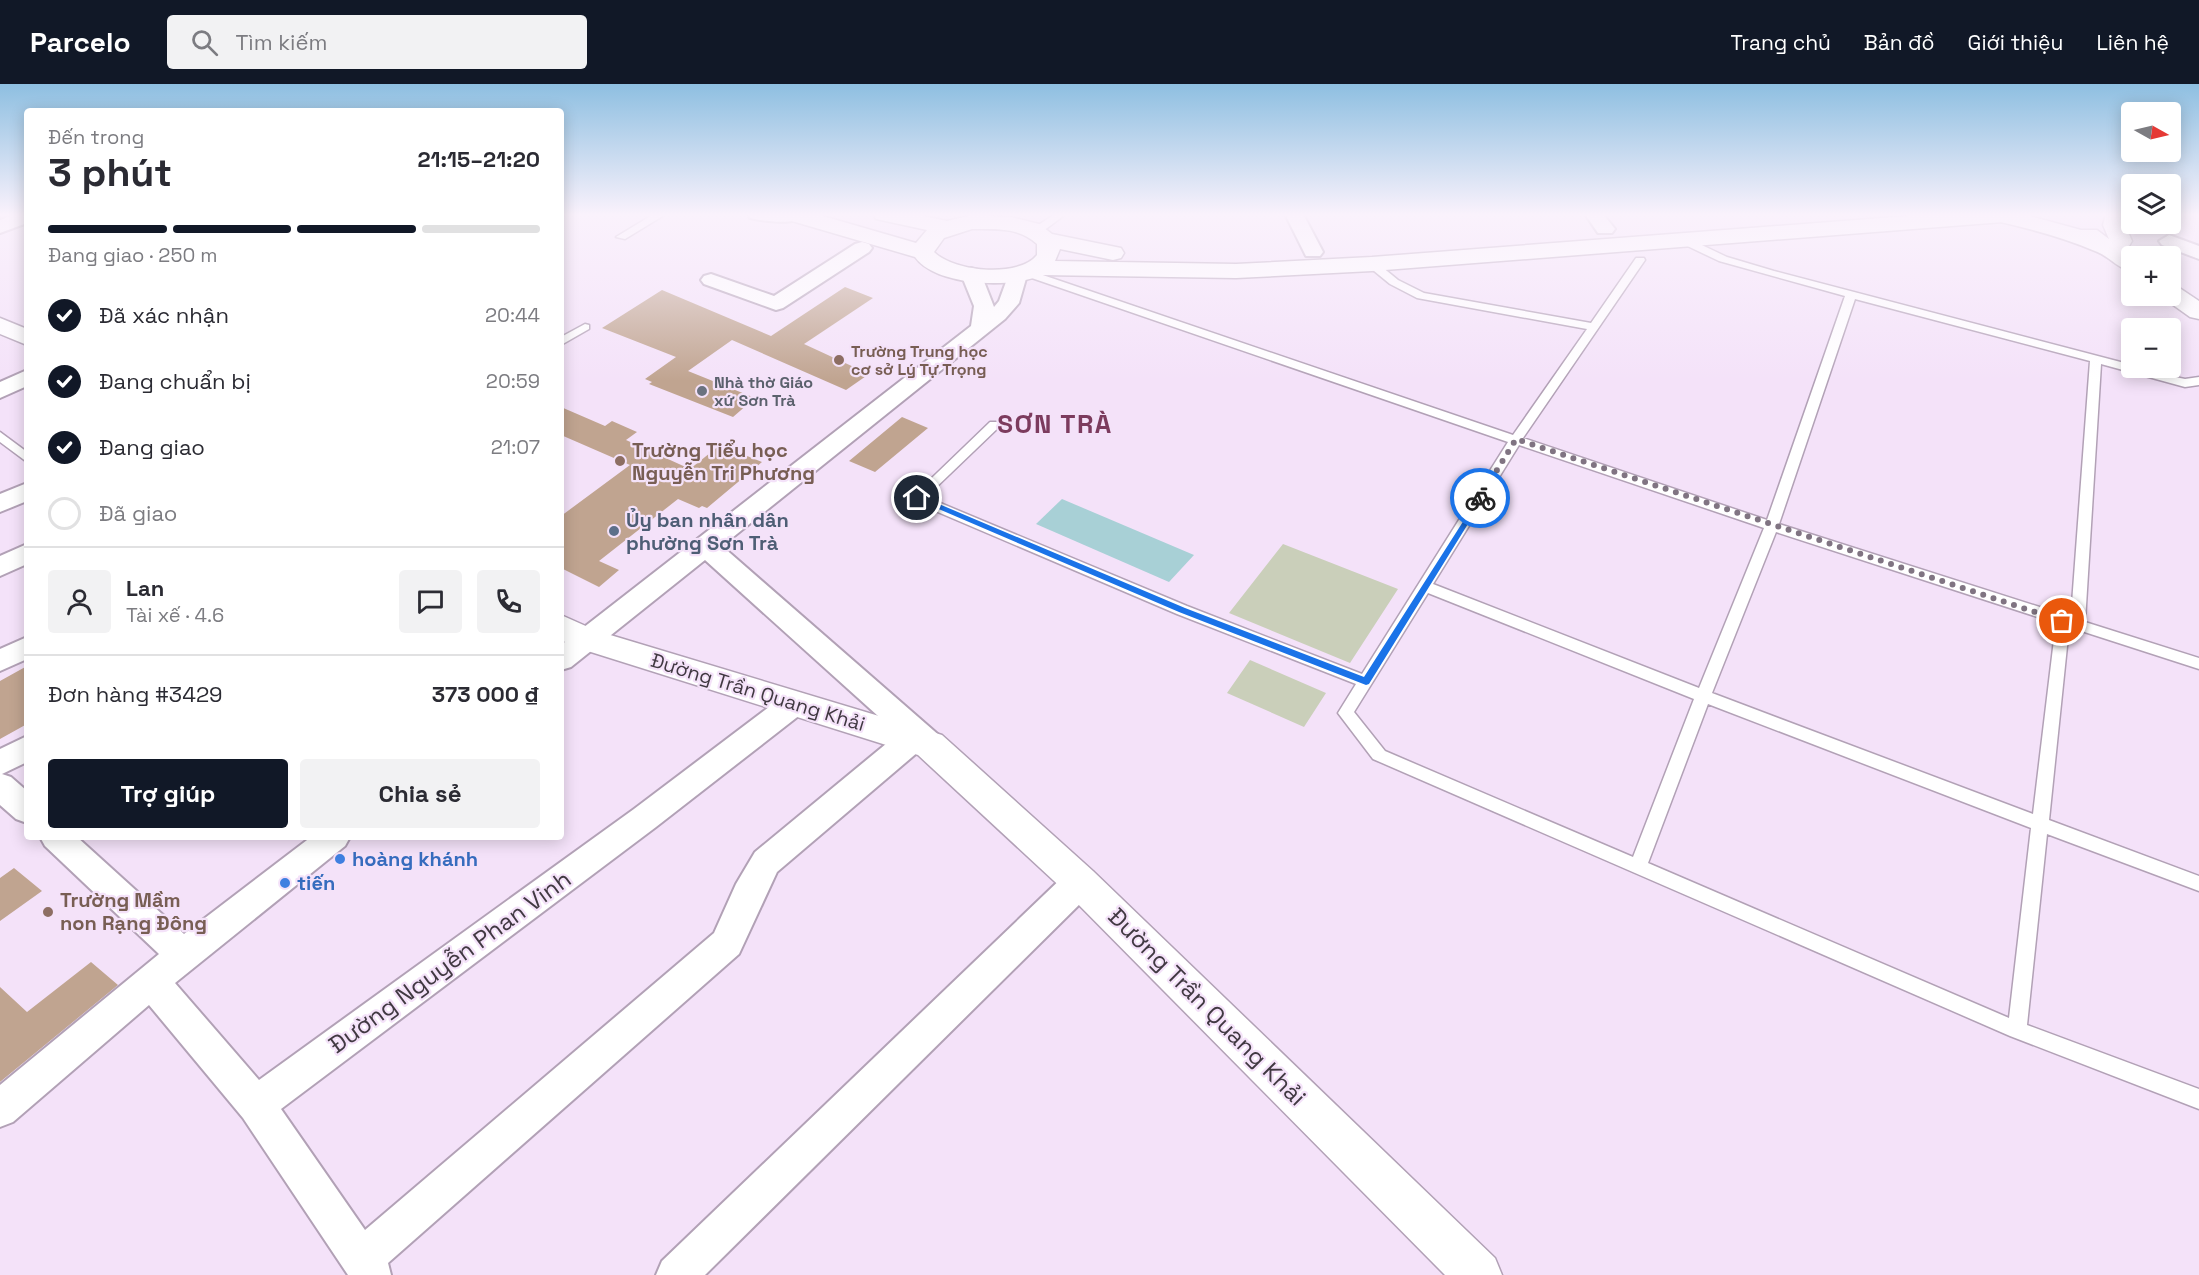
<!DOCTYPE html>
<html lang="vi">
<head>
<meta charset="utf-8">
<style>
  :root { --surface:#fff; --page:#f2f2f3; --text:#2b2b33; --muted:#7c7c81; --line:#e1e1e2; --accent:#111827 }
  body { margin:0; font-family:"Space Grotesk",sans-serif; background:var(--page); color:var(--text); height:100vh; display:flex; flex-direction:column; font-size:22px; white-space:nowrap }
  * { box-sizing:border-box; margin:0 }
  p { font-size:20px; color:var(--muted) }
  .icon { flex:none; width:33px; height:33px; fill:none; stroke:currentColor; stroke-width:2; stroke-linecap:round; stroke-linejoin:round }
  .map { position:relative; flex:1; overflow:hidden }
  .side { position:absolute; left:24px; top:24px; width:540px; height:732px; display:flex; flex-direction:column; background:var(--surface); border-radius:6px; box-shadow:0 3px 15px #0003 }
  .side>* { flex:none }
  .needle { width:39px; rotate:98deg }
  .buttons { position:absolute; left:2121px; top:18px; display:grid; gap:12px }
  .buttons a { display:grid; place-items:center; width:60px; height:60px; border-radius:6px; background:var(--surface); box-shadow:0 3px 15px #0003; font-size:30px }
  .pin { position:absolute; display:grid; place-items:center; width:51px; height:51px; color:#fff; margin:-26px; border:3px solid #fff; border-radius:50%; box-shadow:0 2px 6px #0007 }
  .courier { position:absolute; display:grid; place-items:center; width:60px; height:60px; margin:-30px; border:4px solid #1a73e8; border-radius:50%; background:#fff; color:#222; box-shadow:0 2px 8px #0007 }
  .headline em { font-style:normal; font-weight:700 }
  .headline div { display:flex; flex-direction:column-reverse }
  .headline { display:flex; align-items:center; justify-content:space-between; height:102px; padding:0 24px }
  h1 { font-size:39px; font-weight:700; line-height:45px }
  .bar { display:grid; grid-template-columns:repeat(4,1fr); gap:9px 6px; align-content:center; height:72px; padding:0 24px }
  .bar i { height:8px; border-radius:4px; background:var(--line) }
  .bar .on { background:var(--accent) }
  .bar p { grid-column:span 4 }
  .line { display:flex; align-items:center; gap:15px; padding:0 24px; border-top:2px solid var(--line) }
  .line div { flex:1 }
  .round { display:grid; place-items:center; flex:none; width:63px; height:63px; border-radius:6px; background:var(--page) }
  ol { padding:0 24px; list-style:none }
  li { display:flex; align-items:center; gap:18px; height:66px }
  li p { margin-inline-start:auto }
  li .icon { padding:6px; border-radius:50%; background:var(--accent); color:#fff; stroke-width:4 }
  li:last-child { color:var(--muted) }
  li i { width:33px; height:33px; border:3px solid var(--line); border-radius:50% }
  .button { display:flex; gap:12px; margin-top:auto; padding:12px 24px }
  .button a { flex:1; height:69px; border-radius:6px; background:var(--accent); color:#fff; font-size:24px; font-weight:700; line-height:69px; text-align:center }
  .button a+a { background:var(--page); color:var(--text) }
  header { display:flex; align-items:center; gap:36px; box-sizing:border-box; height:84px; padding:0 30px; background:var(--accent); color:#fff }
  header strong { font-size:28px }
  nav { display:flex; gap:33px; margin-inline-start:auto; font-size:21px }
  .search { width:420px; height:54px; background:var(--page); display:flex; align-items:center; gap:15px; box-sizing:border-box; padding:0 21px; border-radius:6px; color:var(--muted); font-size:22px }
  .map>svg:first-child { display:block }
</style>
</head>
<body>
<header>
<strong>Parcelo</strong>
<div class="search"><svg class="icon" aria-label="search" viewBox="0 0 24 24"><circle cx="10" cy="10" r="6"/><path d="M15 15l6 6"/></svg>Tìm kiếm</div>
<nav><a>Trang chủ</a><a>Bản đồ</a><a>Giới thiệu</a><a>Liên hệ</a></nav>
</header>
<div class="map">
<svg width="2199" height="1191" viewBox="0 0 2199 1191">
  <rect width="100%" height="100%" fill="#f4e2f9"/>
  <!-- green -->
  <path fill="#cacfba" d="M1283 460 1398 505 1350 579 1229 529Z
    M1250 576 1326 609 1304 643 1227 609Z"/>
  <!-- water -->
  <path fill="#a8d0d6" d="M1062 415 1194 471 1169 498 1036 440Z"/>
  <!-- building -->
  <path fill="#c0a490" d="M845 203 873 214 804 260 869 290 846 306 732 256 688 287 755 314 733 333 649 300 652 298 645 295 676 273 602 244 662 206 771 252Z
    M561 323 605 342 612 337 637 348 626 356 690 385 720 361 762 378 707 424 702 422 699 424 678 415 599 477 619 486 599 503 561 484V432L630 381 561 351Z
    M902 333 928 344 875 388 849 377Z
    M27 582V640L0 655V597Z
    M14 784 42 807 0 837V794Z
    M91 878 118 901 0 998V903L27 928Z"/>
  <g fill="none" stroke-linecap="round" stroke-linejoin="round">
    <!-- service casing -->
    <g stroke="#b2a1b6" stroke-width="3">
      <path id="service" d="M654 130H666L625 155 616 153Z
        M1055 130H1066L1039 150H1031V146Z
        M1679 154H1687L1727 173 1774 187 2132 281V284L2185 295 2199 293V301L2185 303 2101 280 2085 538 2199 574V585L2069 543 2049 736 2199 792V807L2047 750 2027 941 2199 1005V1025L2010 952 1373 675 1338 629 1356 600 1177 530 912 417 911 414 990 338H998V344L926 413 1187 522 1362 590 1508 358 1023 191V187H1031L1513 351 1587 245 1417 214 1390 200 1368 182V178H1376L1398 196 1424 209 1591 239 1636 174H1644L1645 176 1523 354 1767 436 1845 212 1719 177 1679 158ZM1855 215 2090 277 2071 533 1779 440ZM1519 361 1764 444 1699 604 1433 500ZM1776 448 2056 539 2033 730 1712 609ZM1428 509 1694 615 1633 773 1385 667 1354 628ZM1708 620 2031 744 2009 934 1648 779Z
        M585 240 589 241V245L561 261V253Z
        M0 348 27 368V378L0 358Z"/>
    </g>
    <!-- minor casing -->
    <g stroke="#b2a1b6" stroke-width="4">
      <path id="minor" d="M16 130H27V139L0 149V136Z
        M748 130H805V131C797 142 763 137 750 134Z
        M1285 130H1303L1323 168 1320 172H1306Z
        M1585 130H1603L1615 145 1612 149H1598Z
        M2169 151 2199 162V175L2162 161 2159 157Z
        M862 158 869 160 872 164 869 168 783 224 776 226 704 200 701 196 704 192 711 190 774 212 855 160Z
        M971 184 978 186 981 190 994 223 999 217 1010 187H1024L1027 191 1019 219 1005 235 722 462 941 653 945 661 941 669 930 673 918 668 777 788 739 870 388 1179 391 1191H348L243 1034 149 921 13 1038 0 1043V1001L159 870 45 762 40 753H77L184 850 311 753H350L345 762 175 899 259 996 634 725 785 611 795 608 805 611 809 619 805 627 656 743 281 1025 365 1146 714 849 736 800 755 768 898 650 705 476 571 583 561 586V561L971 242 974 222 961 190 964 186Z
        M27 286V302L0 314V298Z
        M27 399V417L0 428V410Z
        M27 460V480L0 492V472Z
        M27 553V575L0 587V565Z
        M27 652V678L2 690 11 693 27 707V739L16 735 0 721V665Z
        M1080 784 1092 788 1096 798 1092 808 705 1191H656L662 1177 1068 788Z"/>
    </g>
    <!-- tertiary casing -->
    <g stroke="#b2a1b6" stroke-width="3">
      <path id="tertiary" d="M0 234 27 245V261L0 250Z
        M561 531 597 547 942 651 1093 787 1495 1174 1502 1191H1445L1067 809 918 671 575 563 561 556Z"/>
    </g>
    <!-- primary casing -->
    <g stroke="#b2a1b6" stroke-width="3">
      <path id="primary" d="M1990 130H2023L2081 146H2097L2109 155 2103 141 2106 130H2128L2125 141 2132 157 2129 162 2122 164 2135 172H2132V188C2117 184 2109 172 2095 167 2062 153 2028 144 1992 136Z
        M2170 201 2178 203 2199 217V235L2190 233 2162 213 2170 212Z"/>
    </g>
    <!-- trunk casing -->
    <g stroke="#b2a1b6" stroke-width="3">
      <path id="trunk" d="M782 130H816L916 159 927 146 876 135 873 130H914L947 137 972 131 1011 133 1039 140 1052 150 1121 164 1124 169 1121 174 1113 176 1060 165 1055 177 1236 180 1372 173 1934 130H2027L2024 135 2016 137 1372 187 1236 194 1041 191C1012 205 935 202 915 173L785 135ZM972 145C995 145 1019 143 1037 160V171C1019 194 954 188 934 168L944 154Z"/>
    </g>
    <!-- service -->
    <use href="#service" fill="#fff" fill-rule="evenodd"/>
    <!-- minor -->
    <use href="#minor" fill="#fff" fill-rule="evenodd"/>
    <!-- tertiary -->
    <use href="#tertiary" fill="#fff" fill-rule="evenodd"/>
    <!-- primary -->
    <use href="#primary" fill="#fff" fill-rule="evenodd"/>
    <!-- trunk -->
    <use href="#trunk" fill="#fff" fill-rule="evenodd"/>
  </g>
  <!-- sky -->
  <linearGradient id="sky" x2="0" y2="1"><stop stop-color="#8ebfe1"/><stop offset="0.44" stop-color="#faf2fc"/><stop offset="1" stop-color="#faf2fc" stop-opacity="0"/></linearGradient>
  <rect width="2199" height="297" fill="url(#sky)"/>
  <!-- route -->
  <path fill="#1a73e8" d="M1480 411 1484 414 1369 600 1366 601 1179 528 913 414 920 412 1185 524 1364 593Z"/>
  <g fill="none" stroke-linecap="round" stroke-linejoin="round">
    <!-- done -->
    <path stroke="#807482" stroke-width="6" stroke-dasharray="0 10.8" d="M1480 414 1516 355 2062 537"/>
  </g>
  <!-- markers -->
  <g fill="#8d6e63" stroke="#f4e2f9" stroke-width="2">
    <circle cx="839" cy="276" r="6"/>
    <circle cx="620" cy="377" r="6"/>
    <circle cx="48" cy="828" r="6"/>
  </g>
  <circle fill="#6b7280" stroke="#f4e2f9" stroke-width="2" cx="702" cy="307" r="6"/>
  <circle fill="#5c6f8a" stroke="#f4e2f9" stroke-width="2" cx="614" cy="447" r="6"/>
  <g fill="#3f7fe0" stroke="#f4e2f9" stroke-width="2">
    <circle cx="340" cy="775" r="6"/>
    <circle cx="285" cy="799" r="6"/>
  </g>
  <g text-anchor="middle" stroke-width="4.5" stroke-linejoin="round" paint-order="stroke">
    <!-- far-education labels -->
    <g font-size="16" font-weight="bold" fill="#785e54" stroke="#f4e2f9" text-anchor="start">
      <text x="851" y="273">Trường Trung học<tspan x="851" dy="18">cơ sở Lý Tự Trọng</tspan></text>
    </g>
    <!-- far-worship labels -->
    <g font-size="16" font-weight="bold" fill="#5b616d" stroke="#f4e2f9" text-anchor="start">
      <text x="714" y="304">Nhà thờ Giáo<tspan x="714" dy="18">xứ Sơn Trà</tspan></text>
    </g>
    <!-- education labels -->
    <g font-size="20" font-weight="bold" fill="#785e54" stroke="#f4e2f9" text-anchor="start">
      <text x="632" y="373">Trường Tiểu học<tspan x="632" dy="23">Nguyễn Tri Phương</tspan></text>
      <text x="60" y="823">Trường Mầm<tspan x="60" dy="23">non Rạng Đông</tspan></text>
    </g>
    <!-- service labels -->
    <g font-size="20" font-weight="bold" fill="#4e5e75" stroke="#f4e2f9" text-anchor="start">
      <text x="626" y="443">Ủy ban nhân dân<tspan x="626" dy="23">phường Sơn Trà</tspan></text>
    </g>
    <!-- street labels -->
    <g font-size="20" fill="#413942" stroke="#f4e2f9">
      <text transform="translate(758 608) rotate(17)" y="7">Đường Trần Quang Khải</text>
    </g>
    <!-- shop labels -->
    <g font-size="20" font-weight="bold" fill="#366cbe" stroke="#f4e2f9" text-anchor="start">
      <text x="352" y="782">hoàng khánh</text>
      <text x="297" y="806">tiến</text>
    </g>
    <!-- near-street labels -->
    <g font-size="24" fill="#413942" stroke="#f4e2f9">
      <text transform="translate(450 878) rotate(-36)" y="8">Đường Nguyễn Phan Vinh</text>
      <text transform="translate(1207 923) rotate(45)" y="8">Đường Trần Quang Khải</text>
    </g>
    <!-- district labels -->
    <g font-size="26" font-weight="bold" letter-spacing="1.5" fill="#7c3b5e" stroke="#f4e2f9">
      <text x="1055" y="349">SƠN TRÀ</text>
    </g>
  </g>
</svg>
<div class="buttons">
<a><svg class="needle" viewBox="-14 -14 28 28"><path d="M0-13l5 13h-10z" fill="#e53935"/><path d="M0 13l5-13h-10z" fill="#7c7c81"/></svg></a>
<a><svg class="icon" aria-label="layers" viewBox="0 0 24 24"><path d="M12 4l9 5-9 5-9-5zM3 14l9 5 9-5"/></svg></a>
<a>+</a>
<a>−</a>
</div>
<div class="pin" style="left:2062px;top:537px;background:#ea580c"><svg class="icon" aria-label="bag" viewBox="0 0 24 24"><path d="M5 8h14l-1 12H6zM9 8a3 3 0 0 1 6 0"/></svg></div>
<div class="pin" style="left:917px;top:414px;background:#1f2937"><svg class="icon" aria-label="home" viewBox="0 0 24 24"><path d="M3 11l9-7 9 7M6 9v11h12V9"/></svg></div>
<div class="courier" style="left:1480px;top:414px"><svg class="icon" aria-label="bike" viewBox="0 0 24 24"><circle cx="6" cy="16" r="4"/><circle cx="18" cy="16" r="4"/><path d="M6 16l4-8h5l3 8M10 8l3 8H6M13 5h3"/></svg></div>
<section class="side">
<div class="headline"><div><h1>3 phút</h1><p>Đến trong</p></div><em>21:15–21:20</em></div>
<div class="bar"><i class="on"></i><i class="on"></i><i class="on"></i><i></i><p>Đang giao · 250 m</p></div>
<ol>
<li><svg class="icon" aria-label="check" viewBox="0 0 24 24"><path d="M5 12l5 5 9-10"/></svg>Đã xác nhận<p>20:44</p></li>
<li><svg class="icon" aria-label="check" viewBox="0 0 24 24"><path d="M5 12l5 5 9-10"/></svg>Đang chuẩn bị<p>20:59</p></li>
<li><svg class="icon" aria-label="check" viewBox="0 0 24 24"><path d="M5 12l5 5 9-10"/></svg>Đang giao<p>21:07</p></li>
<li><i></i>Đã giao</li>
</ol>
<div class="line" style="height:108px"><a class="round"><svg class="icon" aria-label="person" viewBox="0 0 24 24"><circle cx="12" cy="8" r="4"/><path d="M4 21q1-7 8-7t8 7"/></svg></a><div><b>Lan</b><p>Tài xế · 4.6</p></div><a class="round"><svg class="icon" aria-label="chat" viewBox="0 0 24 24"><path d="M4 5h16v11H9l-5 4z"/></svg></a><a class="round"><svg class="icon" aria-label="phone" viewBox="0 0 24 24"><path d="M5 4h4l2 5-3 2q2 4 5 5l2-3 5 2v4C11 20 4 13 5 4z"/></svg></a></div>
<div class="line" style="height:78px"><div>Đơn hàng #3429</div><b>373 000 ₫</b></div>
<div class="button"><a>Trợ giúp</a><a>Chia sẻ</a></div>
</section>
</div>
</body>
</html>
